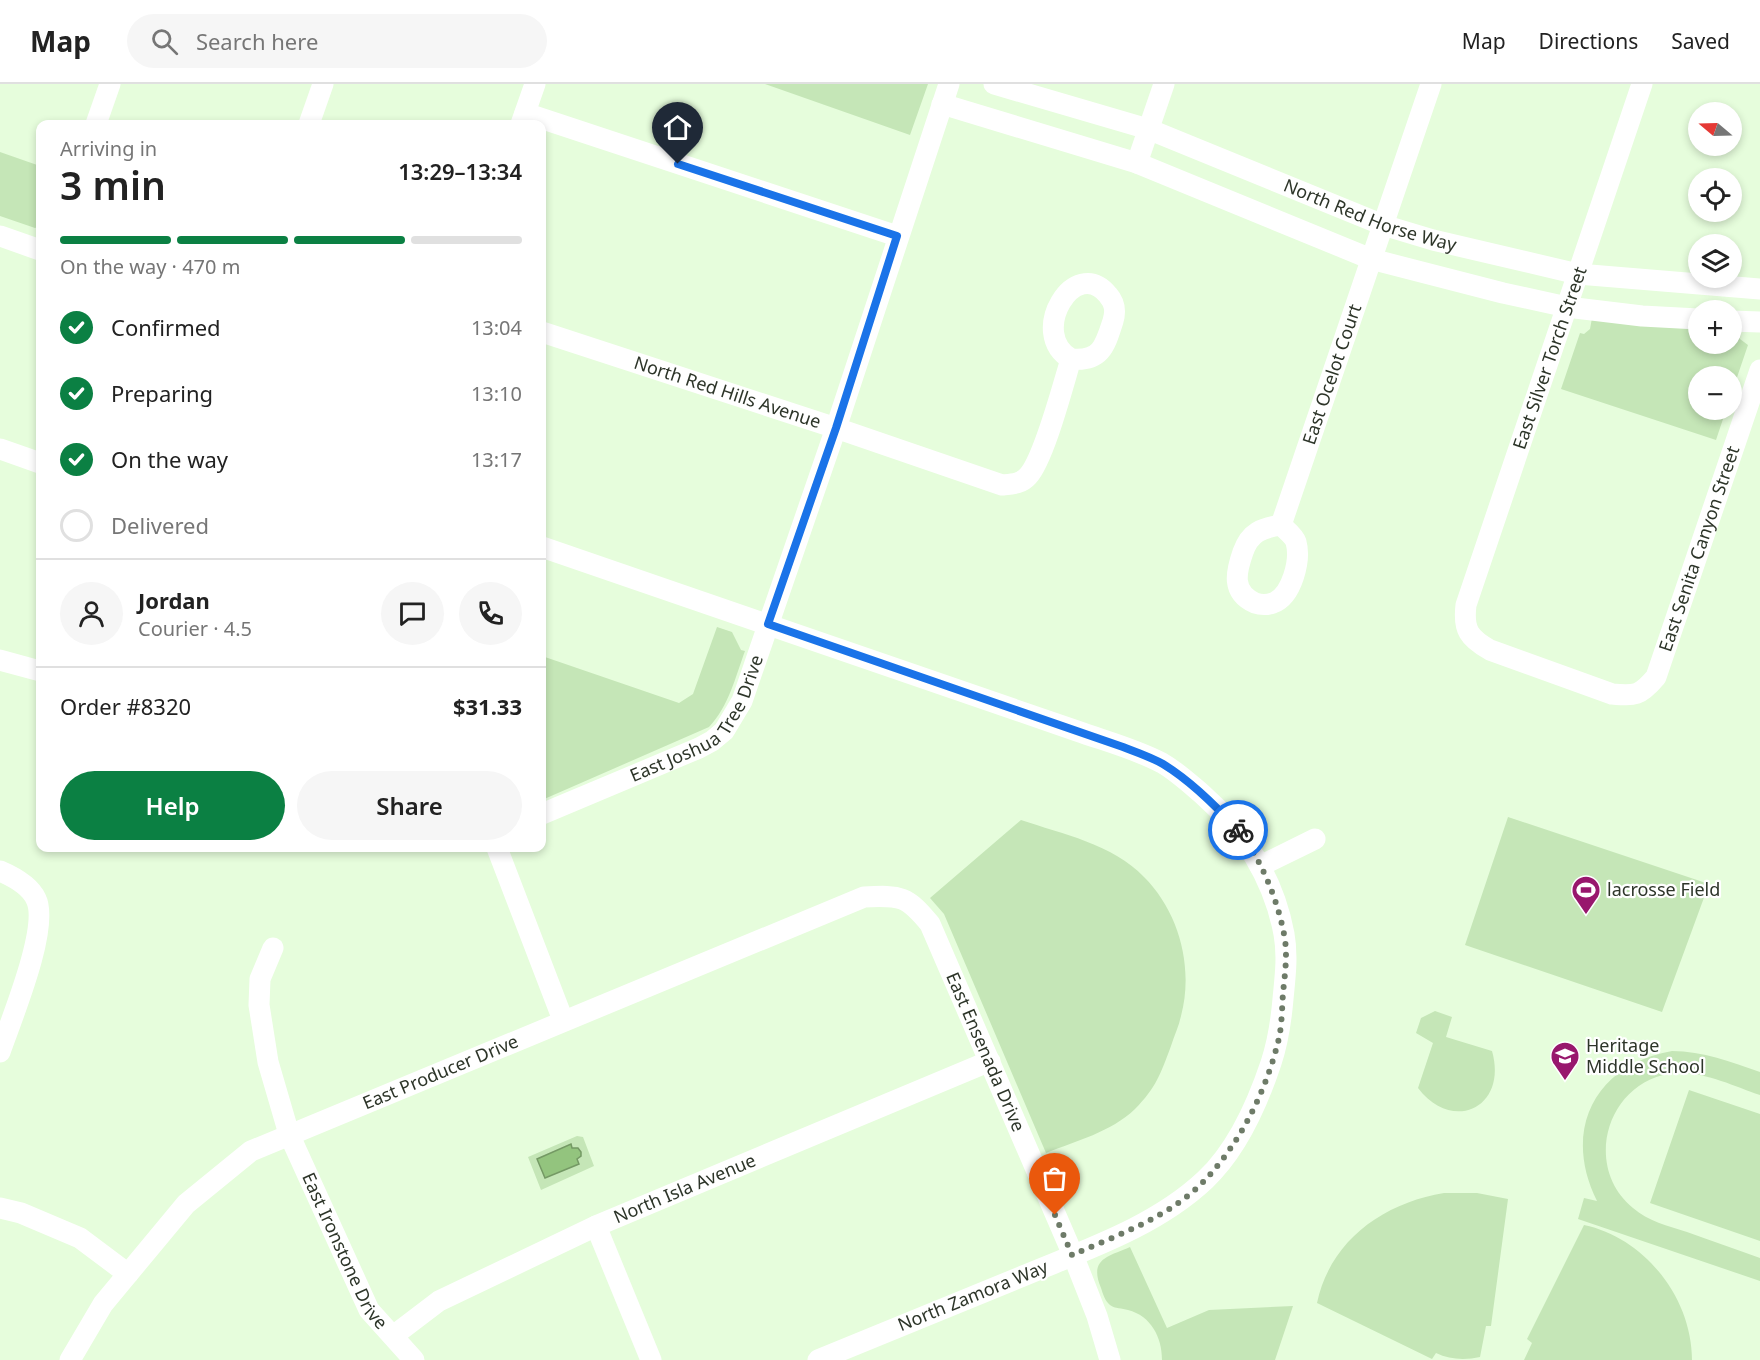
<!DOCTYPE html>
<html lang="en">
<head>
<meta charset="utf-8">
<style>
  :root { --surface:#fff; --page:#f6f6f6; --text:#222; --muted:#767676; --line:#e0e0e0; --accent:#0b8043 }
  body { margin:0; font-family:"Noto Sans",sans-serif; background:var(--page); color:var(--text); height:100vh; display:flex; flex-direction:column; font-size:22px; white-space:nowrap }
  * { box-sizing:border-box; margin:0 }
  p { font-size:20px; color:var(--muted) }
  .icon { flex:none; width:33px; height:33px; fill:none; stroke:currentColor; stroke-width:2; stroke-linecap:round; stroke-linejoin:round }
  .map { position:relative; flex:1; overflow:hidden }
  .sheet { position:absolute; left:36px; top:36px; width:510px; height:732px; display:flex; flex-direction:column; background:var(--surface); border-radius:12px; box-shadow:0 3px 9px #0003 }
  .sheet>* { flex:none }
  .needle { width:39px; rotate:289deg }
  .tools { position:absolute; left:1688px; top:18px; display:grid; gap:12px }
  .tools a { display:grid; place-items:center; width:54px; height:54px; border-radius:50%; background:var(--surface); box-shadow:0 3px 9px #0003; font-size:30px }
  .pin { position:absolute; display:grid; place-items:center; width:51px; height:51px; color:#fff; margin:-62px -26px; border-radius:50% 50% 50% 0; rotate:-45deg; box-shadow:0 0 6px #0007 }
  .pin .icon { rotate:45deg }
  .courier { position:absolute; display:grid; place-items:center; width:60px; height:60px; margin:-30px; border:4px solid #1a73e8; border-radius:50%; background:#fff; color:#222; box-shadow:0 2px 8px #0007 }
  .summary em { font-style:normal; font-weight:600 }
  .summary div { display:flex; flex-direction:column-reverse }
  .summary { display:flex; align-items:center; justify-content:space-between; height:102px; padding:0 24px }
  h1 { font-size:39px; font-weight:600; line-height:45px }
  .bar { display:grid; grid-template-columns:repeat(4,1fr); gap:9px 6px; align-content:center; height:72px; padding:0 24px }
  .bar i { height:8px; border-radius:4px; background:var(--line) }
  .bar .selected { background:var(--accent) }
  .bar p { grid-column:span 4 }
  .line { display:flex; align-items:center; gap:15px; padding:0 24px; border-top:2px solid var(--line) }
  .line div { flex:1 }
  .round { display:grid; place-items:center; flex:none; width:63px; height:63px; border-radius:32px; background:var(--page) }
  ol { padding:0 24px; list-style:none }
  li { display:flex; align-items:center; gap:18px; height:66px }
  li p { margin-inline-start:auto }
  li .icon { padding:6px; border-radius:50%; background:var(--accent); color:#fff; stroke-width:4 }
  li:last-child { color:var(--muted) }
  li i { width:33px; height:33px; border:3px solid var(--line); border-radius:50% }
  .action { display:flex; gap:12px; margin-top:auto; padding:12px 24px }
  .action a { flex:1; height:69px; border-radius:36px; background:var(--accent); color:#fff; font-size:24px; font-weight:600; line-height:69px; text-align:center }
  .action a+a { background:var(--page); color:var(--text) }
  header { display:flex; align-items:center; gap:36px; box-sizing:border-box; height:84px; padding:0 30px; background:var(--surface); border-bottom:2px solid var(--line) }
  header strong { font-size:28px }
  nav { display:flex; gap:33px; margin-inline-start:auto; font-size:21px }
  .search { width:420px; height:54px; background:var(--page); display:flex; align-items:center; gap:15px; box-sizing:border-box; padding:0 21px; border-radius:33px; color:var(--muted); font-size:22px }
  .map>svg:first-child { display:block }
</style>
</head>
<body>
<header>
<strong>Map</strong>
<div class="search"><svg class="icon" aria-label="search" viewBox="0 0 24 24"><circle cx="10" cy="10" r="6"/><path d="M15 15l6 6"/></svg>Search here</div>
<nav><a>Map</a><a>Directions</a><a>Saved</a></nav>
</header>
<div class="map">
<svg width="1760" height="1276" viewBox="0 0 1760 1276">
  <rect width="100%" height="100%" fill="#e6fddc"/>
  <!-- green -->
  <path fill="#c5e6b7" d="M765 0H928L910 51Z
    M0 68 40 82V142L35 144 0 132Z
    M1592 234 1698 241V260H1731V244L1741 245 1740 255 1748 261 1731 311V292H1698V326H1726L1716 356 1561 305 1580 249 1584 250 1590 245Z
    M717 543 732 548 741 566 745 567C735 594 729 622 709 643L542 716V572L679 619 693 610Z
    M1508 733 1709 800 1662 928 1465 861Z
    M1021 736C1062 750 1113 760 1144 793 1179 828 1194 883 1181 932 1179 942 1174 952 1171 962 1161 989 1156 1004 1135 1025 1111 1048 1076 1057 1046 1069L944 830 930 814Z
    M1435 927 1452 933 1446 953 1492 967C1508 1023 1453 1050 1418 1004L1433 959 1416 949 1421 934Z
    M1672 967C1703 967 1731 978 1760 988V1011C1730 1001 1696 983 1663 991 1604 1006 1585 1085 1633 1124 1648 1137 1668 1142 1687 1148 1711 1157 1736 1165 1760 1174V1197L1578 1135 1584 1114 1597 1117C1562 1047 1594 981 1672 967Z
    M1689 1006 1760 1030V1157L1650 1119Z
    M577 1052 583 1053 594 1082 541 1106 528 1073Z
    M1444 1109H1477L1508 1115 1491 1242H1486L1480 1273C1466 1276 1450 1276 1436 1269L1432 1275 1317 1219C1330 1157 1383 1119 1444 1109Z
    M1584 1141C1645 1154 1692 1214 1692 1276H1524L1532 1259 1527 1255Z
    M1130 1163 1167 1244 1209 1226 1293 1222 1275 1276H1162C1162 1253 1151 1232 1128 1226 1122 1224 1115 1225 1110 1221 1105 1217 1103 1210 1101 1204 1089 1175 1107 1173 1130 1163Z"/>
  <!-- water -->
  <path fill="#93c47e" stroke="#749964" stroke-width="1.5" d="M571 1060 572 1064H578L581 1068V1072L577 1075 579 1080 545 1094 537 1075Z"/>
  <g fill="none" stroke-linecap="round" stroke-linejoin="round">
    <!-- minor -->
    <g stroke="#fff" stroke-width="21">
      <path id="s1" d="M994 0 1148 45 1383 141 1433 156 1578 190 1760 205"/>
      <path id="s2" d="M1642 0 1466 521C1463 546 1469 554 1490 566L1612 610C1635 612 1640 612 1656 593L1760 286"/>
      <path d="M942 20 1137 79 1371 175 1503 209 1567 223 1642 232 1698 235"/>
      <path d="M525 29 897 152"/>
      <path d="M96 40 110 0"/>
      <path d="M309 40 323 0"/>
      <path d="M521 40 535 0"/>
      <path d="M1137 79 1164 0"/>
      <path d="M0 152 40 166"/>
      <path d="M1731 237 1760 238"/>
      <path id="s3" d="M542 248 836 344 1002 401C1012 400 1021 400 1028 392 1044 375 1063 301 1071 275 1027 250 1075 170 1108 211 1115 219 1116 227 1113 237 1105 262 1101 278 1071 275"/>
      <path d="M0 365 40 379"/>
      <path id="s4" d="M1281 441 1431 0"/>
      <path d="M1281 441C1286 446 1294 452 1296 458 1301 476 1292 512 1273 519 1267 521 1261 521 1255 519 1231 508 1236 488 1243 468 1250 448 1262 444 1281 441Z"/>
      <path d="M542 463 1077 647C1105 657 1136 665 1162 679 1176 687 1189 699 1202 710 1243 746 1274 795 1284 850 1288 872 1285 894 1283 915 1281 938 1278 958 1271 979 1257 1021 1237 1066 1205 1096 1155 1143 1085 1166 1023 1192 955 1220 887 1248 818 1276"/>
      <path d="M0 576 40 587"/>
      <path id="s5" d="M542 730 699 664 712 657 724 647 742 617 836 344 949 0"/>
      <path d="M497 764 563 936"/>
      <path d="M1260 782 1315 755"/>
      <path d="M0 787C14 793 30 802 36 815 50 843 11 936 0 968"/>
      <path id="s6" d="M273 864 260 895 259 921 268 978 289 1050 369 1226 414 1276"/>
      <path d="M0 1124 21 1129 80 1154 128 1190"/>
      <path d="M596 1142 651 1276"/>
      <path id="s7" d="M393 1252 439 1217 596 1142 990 977"/>
      <path id="s8" d="M70 1276 103 1220 186 1120 251 1067 864 813C901 811 907 812 930 840L1073 1171 1097 1232 1110 1276"/>
    </g>
  </g>
  <g fill="none" stroke-linecap="round" stroke-linejoin="round">
    <!-- done -->
    <path stroke="#6e7b68" stroke-width="6" stroke-dasharray="0 10.8" d="M1055 1131 1072 1171C1118 1151 1172 1132 1206 1095 1242 1056 1267 1005 1279 954 1282 940 1282 923 1283 909 1285 889 1288 869 1284 850 1277 814 1261 775 1238 746"/>
    <!-- route -->
    <path stroke="#1a73e8" stroke-width="8" d="M678 80 897 152 836 344 768 540 1123 663C1136 668 1151 673 1163 680 1191 697 1216 722 1238 746"/>
  </g>
  <!-- icons -->
  <defs>
    <g id="stadium-pin" transform="scale(1.5)"><path d="M0 17L-7.5 6A9.5 9.5 0 1 1 7.5 6Z" fill="#98176d" stroke="#fff"/><path d="M0-5a6.5 5 0 1 0 0 10a6.5 5 0 1 0 0-10ZM-3.5-1.8h7v3.6h-7Z" fill="#fff"/></g>
    <g id="school-pin" transform="scale(1.5)"><path d="M0 17L-7.5 6A9.5 9.5 0 1 1 7.5 6Z" fill="#98176d" stroke="#fff"/><path d="M0-5L7-2L0 1L-7-2ZM-4 1L0 2.5L4 1V4Q0 6-4 4Z" fill="#fff"/></g>
  </defs>
  <g fill-rule="evenodd">
    <use href="#stadium-pin" x="1586" y="806"/>
    <use href="#school-pin" x="1565" y="972"/>
  </g>
  <g text-anchor="middle" stroke-width="4.5" stroke-linejoin="round" paint-order="stroke">
    <!-- street labels -->
    <g font-size="18" fill="#2d3529" stroke="#fff">
      <text dy="6" stroke="none"><textPath href="#s1" startOffset="399">North Red Horse Way</textPath></text>
      <text transform="translate(1550 274) rotate(-71)" y="6">East Silver Torch Street</text>
      <text dy="6" stroke="none"><textPath href="#s4" startOffset="159">East Ocelot Court</textPath></text>
      <text dy="6" stroke="none"><textPath href="#s3" startOffset="195">North Red Hills Avenue</textPath></text>
      <text dy="6" stroke="none"><textPath href="#s2" startOffset="921">East Senita Canyon Street</textPath></text>
      <text dy="6" stroke="none"><textPath href="#s5" startOffset="190">East Joshua Tree Drive</textPath></text>
      <text dy="6" stroke="none"><textPath href="#s8" startOffset="1158">East Ensenada Drive</textPath></text>
      <text dy="6" stroke="none"><textPath href="#s8" startOffset="484">East Producer Drive</textPath></text>
      <text dy="6" stroke="none"><textPath href="#s7" startOffset="328">North Isla Avenue</textPath></text>
      <text dy="6" stroke="none"><textPath href="#s6" startOffset="322">East Ironstone Drive</textPath></text>
      <text transform="translate(973 1212) rotate(-22)" y="6">North Zamora Way</text>
    </g>
    <!-- poi labels -->
    <g font-size="18" fill="#2d3529" stroke="#fff" text-anchor="start">
      <text x="1607" y="812">lacrosse Field</text>
      <text x="1586" y="968">Heritage<tspan x="1586" dy="21">Middle School</tspan></text>
    </g>
  </g>
</svg>
<div class="tools">
<a><svg class="needle" viewBox="-14 -14 28 28"><path d="M0-13l5 13h-10z" fill="#e53935"/><path d="M0 13l5-13h-10z" fill="#767676"/></svg></a>
<a><svg class="icon" aria-label="locate" viewBox="0 0 24 24"><circle cx="12" cy="12" r="6"/><path d="M12 2v4M12 18v4M2 12h4M18 12h4"/></svg></a>
<a><svg class="icon" aria-label="layers" viewBox="0 0 24 24"><path d="M12 4l9 5-9 5-9-5zM3 14l9 5 9-5"/></svg></a>
<a>+</a>
<a>−</a>
</div>
<div class="pin" style="left:1055px;top:1131px;background:#ea580c"><svg class="icon" aria-label="bag" viewBox="0 0 24 24"><path d="M5 8h14l-1 12H6zM9 8a3 3 0 0 1 6 0"/></svg></div>
<div class="pin" style="left:678px;top:80px;background:#1f2937"><svg class="icon" aria-label="home" viewBox="0 0 24 24"><path d="M3 11l9-7 9 7M6 9v11h12V9"/></svg></div>
<div class="courier" style="left:1238px;top:746px"><svg class="icon" aria-label="bike" viewBox="0 0 24 24"><circle cx="6" cy="16" r="4"/><circle cx="18" cy="16" r="4"/><path d="M6 16l4-8h5l3 8M10 8l3 8H6M13 5h3"/></svg></div>
<section class="sheet">
<div class="summary"><div><h1>3 min</h1><p>Arriving in</p></div><em>13:29–13:34</em></div>
<div class="bar"><i class="selected"></i><i class="selected"></i><i class="selected"></i><i></i><p>On the way · 470 m</p></div>
<ol>
<li><svg class="icon" aria-label="check" viewBox="0 0 24 24"><path d="M5 12l5 5 9-10"/></svg>Confirmed<p>13:04</p></li>
<li><svg class="icon" aria-label="check" viewBox="0 0 24 24"><path d="M5 12l5 5 9-10"/></svg>Preparing<p>13:10</p></li>
<li><svg class="icon" aria-label="check" viewBox="0 0 24 24"><path d="M5 12l5 5 9-10"/></svg>On the way<p>13:17</p></li>
<li><i></i>Delivered</li>
</ol>
<div class="line" style="height:108px"><a class="round"><svg class="icon" aria-label="person" viewBox="0 0 24 24"><circle cx="12" cy="8" r="4"/><path d="M4 21q1-7 8-7t8 7"/></svg></a><div><b>Jordan</b><p>Courier · 4.5</p></div><a class="round"><svg class="icon" aria-label="chat" viewBox="0 0 24 24"><path d="M4 5h16v11H9l-5 4z"/></svg></a><a class="round"><svg class="icon" aria-label="phone" viewBox="0 0 24 24"><path d="M5 4h4l2 5-3 2q2 4 5 5l2-3 5 2v4C11 20 4 13 5 4z"/></svg></a></div>
<div class="line" style="height:78px"><div>Order #8320</div><b>$31.33</b></div>
<div class="action"><a>Help</a><a>Share</a></div>
</section>
</div>
</body>
</html>
